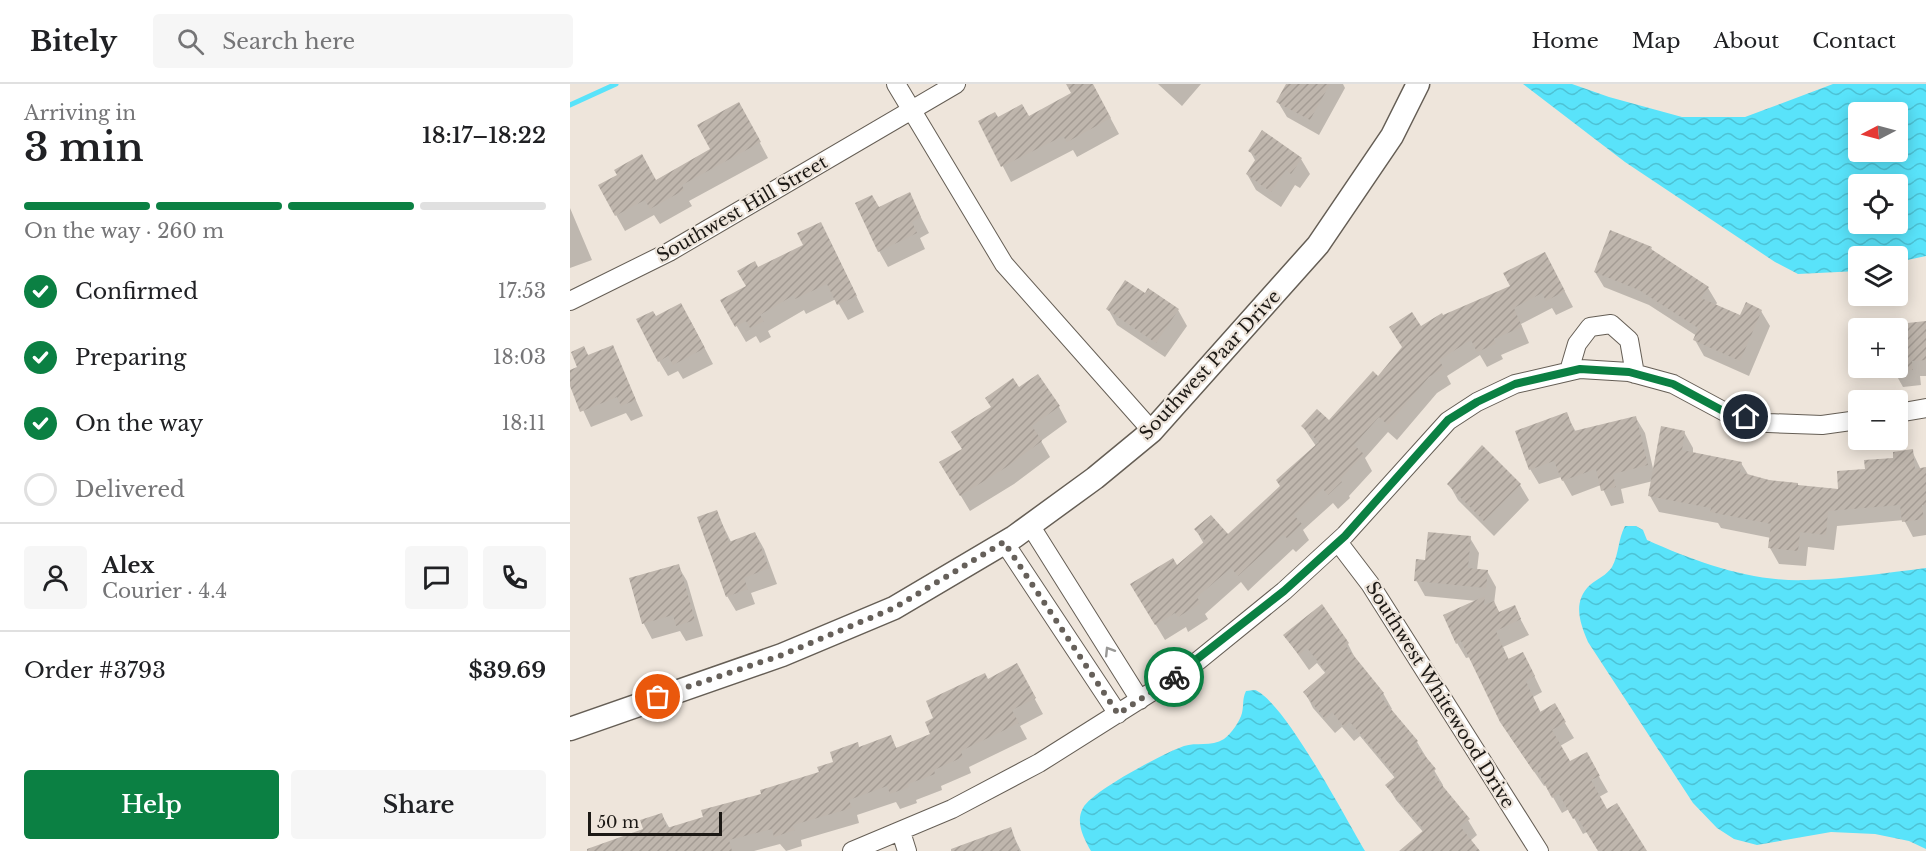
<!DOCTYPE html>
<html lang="en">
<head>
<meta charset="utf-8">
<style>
  :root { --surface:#fff; --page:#f6f6f6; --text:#202124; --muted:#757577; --line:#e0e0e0; --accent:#0b8043 }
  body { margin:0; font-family:"Libre Baskerville",serif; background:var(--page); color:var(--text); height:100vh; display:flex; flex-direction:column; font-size:22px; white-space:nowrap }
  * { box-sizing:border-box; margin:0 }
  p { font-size:20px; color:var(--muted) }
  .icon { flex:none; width:33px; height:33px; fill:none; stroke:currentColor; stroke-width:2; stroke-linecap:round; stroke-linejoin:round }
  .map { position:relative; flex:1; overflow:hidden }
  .drawer { display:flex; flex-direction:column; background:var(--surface); width:570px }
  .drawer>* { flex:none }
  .needle { width:39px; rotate:264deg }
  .tools { position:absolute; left:1278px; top:18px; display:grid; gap:12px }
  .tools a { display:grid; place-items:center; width:60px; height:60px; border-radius:6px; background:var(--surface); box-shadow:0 3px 15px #0003; font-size:30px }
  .scale { position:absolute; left:18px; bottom:15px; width:134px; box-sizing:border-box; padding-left:6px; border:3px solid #1c1915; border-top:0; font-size:16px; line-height:21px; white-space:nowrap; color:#1c1915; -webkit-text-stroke:4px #eee5db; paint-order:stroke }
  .pin { position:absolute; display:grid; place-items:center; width:51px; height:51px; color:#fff; margin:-26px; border:3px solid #fff; border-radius:50%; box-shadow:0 2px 6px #0007 }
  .courier { position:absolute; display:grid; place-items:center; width:60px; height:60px; margin:-30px; border:4px solid #0b8043; border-radius:50%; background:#fff; color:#222; box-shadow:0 2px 8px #0007 }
  .summary em { font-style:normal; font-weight:600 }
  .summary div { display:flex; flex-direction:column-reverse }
  .summary { display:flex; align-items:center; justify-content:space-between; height:102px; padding:0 24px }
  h1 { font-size:39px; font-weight:600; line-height:45px }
  .bar { display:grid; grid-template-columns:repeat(4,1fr); gap:9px 6px; align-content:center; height:72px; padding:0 24px }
  .bar i { height:8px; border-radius:4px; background:var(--line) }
  .bar .selected { background:var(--accent) }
  .bar p { grid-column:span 4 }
  .line { display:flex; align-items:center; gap:15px; padding:0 24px; border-top:2px solid var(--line) }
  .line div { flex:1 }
  .round { display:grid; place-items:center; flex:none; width:63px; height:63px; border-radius:6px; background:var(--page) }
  ol { padding:0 24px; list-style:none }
  li { display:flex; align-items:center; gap:18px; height:66px }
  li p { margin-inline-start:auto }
  li .icon { padding:6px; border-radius:50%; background:var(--accent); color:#fff; stroke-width:4 }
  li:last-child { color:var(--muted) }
  li i { width:33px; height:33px; border:3px solid var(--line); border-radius:50% }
  .button { display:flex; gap:12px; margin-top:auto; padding:12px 24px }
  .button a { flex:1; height:69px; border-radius:6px; background:var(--accent); color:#fff; font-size:24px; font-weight:600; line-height:69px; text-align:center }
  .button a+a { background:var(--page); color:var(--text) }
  header { display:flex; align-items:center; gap:36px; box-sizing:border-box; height:84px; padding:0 30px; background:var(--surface); border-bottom:2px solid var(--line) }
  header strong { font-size:28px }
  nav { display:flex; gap:33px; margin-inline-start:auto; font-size:21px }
  .search { width:420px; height:54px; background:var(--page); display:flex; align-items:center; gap:15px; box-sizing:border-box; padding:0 21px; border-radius:6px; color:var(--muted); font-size:22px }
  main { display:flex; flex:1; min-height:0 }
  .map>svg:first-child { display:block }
</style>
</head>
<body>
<header>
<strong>Bitely</strong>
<div class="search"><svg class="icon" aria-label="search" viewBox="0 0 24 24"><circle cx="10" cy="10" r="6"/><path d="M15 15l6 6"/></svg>Search here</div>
<nav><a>Home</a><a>Map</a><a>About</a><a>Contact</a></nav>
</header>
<main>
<section class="drawer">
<div class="summary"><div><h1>3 min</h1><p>Arriving in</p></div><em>18:17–18:22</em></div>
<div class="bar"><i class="selected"></i><i class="selected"></i><i class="selected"></i><i></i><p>On the way · 260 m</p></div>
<ol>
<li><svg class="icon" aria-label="check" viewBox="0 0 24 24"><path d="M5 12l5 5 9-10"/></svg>Confirmed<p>17:53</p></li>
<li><svg class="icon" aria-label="check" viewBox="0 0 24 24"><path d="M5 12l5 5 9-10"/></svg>Preparing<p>18:03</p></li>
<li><svg class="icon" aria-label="check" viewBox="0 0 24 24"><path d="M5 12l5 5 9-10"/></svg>On the way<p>18:11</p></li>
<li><i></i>Delivered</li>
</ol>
<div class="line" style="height:108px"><a class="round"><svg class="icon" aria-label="person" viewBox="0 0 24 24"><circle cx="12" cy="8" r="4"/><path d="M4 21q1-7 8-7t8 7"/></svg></a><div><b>Alex</b><p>Courier · 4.4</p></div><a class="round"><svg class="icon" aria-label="chat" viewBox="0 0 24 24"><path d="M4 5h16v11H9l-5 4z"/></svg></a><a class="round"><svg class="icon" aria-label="phone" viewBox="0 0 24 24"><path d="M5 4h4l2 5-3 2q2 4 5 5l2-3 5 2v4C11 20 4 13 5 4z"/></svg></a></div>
<div class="line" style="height:78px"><div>Order #3793</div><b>$39.69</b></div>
<div class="button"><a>Help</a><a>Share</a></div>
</section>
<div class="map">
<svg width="1356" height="767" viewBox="0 0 1356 767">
  <defs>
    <pattern id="water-waves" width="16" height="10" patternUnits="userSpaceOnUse" patternTransform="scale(1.5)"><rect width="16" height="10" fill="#59e3fa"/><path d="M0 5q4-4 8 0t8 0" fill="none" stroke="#4dc2d5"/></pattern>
    <pattern id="building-hatch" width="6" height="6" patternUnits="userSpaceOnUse" patternTransform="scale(1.5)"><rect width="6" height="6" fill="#bfb6ad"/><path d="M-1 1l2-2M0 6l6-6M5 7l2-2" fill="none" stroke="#a49c94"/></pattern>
  </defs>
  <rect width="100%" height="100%" fill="#eee5db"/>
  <!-- water -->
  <path fill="url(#water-waves)" fill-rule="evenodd" d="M953 0H1002L1039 13 1112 33H1175L1263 0H1356V172L1328 178V172H1288V187L1228 190 1205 178 1055 78ZM1288 28H1328V68H1288ZM1288 100H1328V140H1288Z
    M1055 442H1066L1073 446 1077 456C1126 478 1181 498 1236 496 1276 495 1316 489 1356 484V765L1339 757 1305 750 1261 748 1187 761 1164 755 1147 744 1123 719 1018 558C1010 539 1002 518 1020 501 1027 495 1037 491 1042 483 1049 470 1048 455 1055 442Z
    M685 606C714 617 776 735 795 767H521C514 755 505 738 513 724 522 707 594 669 614 662 626 658 641 663 654 655 661 650 670 637 672 629 674 621 672 615 676 607Z"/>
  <!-- shadow -->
  <path fill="#0003" d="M498 0H522L549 50 507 73 503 66 441 98 410 38 459 34 503 10Z
    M588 0H631L612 22Z
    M718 0H773L775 4 749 51 717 33 708 18Z
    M177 35 198 74 119 117 122 122 90 140 84 131 55 147 30 102 85 97 142 66Z
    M680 67 731 75 740 90 730 104 725 101 711 123 686 106 677 90 686 78Z
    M339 110 359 149 350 154 355 165 318 183 309 167V125Z
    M0 124 22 176 0 184Z
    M259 155 294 228 278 236 266 215 236 230 234 226 198 247 201 253 190 259 186 252 176 258 152 217 178 203 188 185Z
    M1081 164 1083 169 1138 204 1147 219 1145 222 1171 233 1191 227 1200 242 1179 292 1134 272 1125 256 1127 252 1079 221 1034 203 1025 188Z
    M983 185 1003 223 986 231 982 224 951 240 959 259 931 271 933 275 917 283 910 271 877 292 881 300 867 309 827 356 818 348 795 374 802 387 779 412 780 414 768 425 763 419 733 446 739 456 726 468 723 465 678 507 671 498 635 530 638 535 618 548 616 543 595 556 571 516 634 460 626 446 658 452 711 403 746 362 733 343 759 338 808 294 850 244Z
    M575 211 608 226 617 242 595 273 547 241 538 225Z
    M85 234 120 236 143 280 113 295 108 287 98 292 89 277Z
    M1356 239V292H1350L1351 301 1333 303 1324 287V284H1328V244H1321V242Z
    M42 263 73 332 61 337 56 329 21 343 0 298V287L9 284 19 272Z
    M448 305 489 323 497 338 471 357 480 373 444 400 400 427 371 379 393 365 423 324Z
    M996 330 1006 348 1066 334 1075 349 1084 389 1114 348 1123 364V369L1171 379 1179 392 1229 403 1270 407 1297 386 1342 367 1351 386 1356 385V451L1343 453 1334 436 1267 442 1264 466 1238 463 1236 482 1209 480 1200 464 1201 454 1151 444 1148 439 1089 428 1080 412 1083 397 1051 405 1054 419 1041 422 1031 401 1002 412 991 393 969 400 960 385Z
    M879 400 950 401 959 416 924 452 888 416Z
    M146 427 161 458 185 449 194 465 207 500 181 509 185 520 166 527 157 512Z
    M900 454 909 469 907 486 917 487 926 503 924 520 930 529 944 523 959 551 933 563 939 576 961 585 972 608 963 613 971 629 984 621 1004 654 990 662 999 679 1016 670 1038 708 1029 713 1037 727 1047 721 1075 767H1029L1017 748 1013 750 999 725 992 729 976 701 974 702 941 654 900 573 896 574 887 559 907 517 855 512 846 496 856 478Z
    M108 482 117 497 133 552 116 557 110 547 82 555 74 540 61 495Z
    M752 522 778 560 786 576 813 609 822 625 820 626 847 658 873 701 872 703 898 736 907 751 900 757 909 767H843L839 760 854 749 826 716 817 701 825 694 790 652 784 657 772 643 765 649 743 624 735 608 756 590 747 579 739 586 715 552Z
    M418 597H455L473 630 450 642 457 655 399 683 401 689 371 702 372 706 346 716 347 719 330 725 326 718 287 731 289 739 231 756 232 762 216 767 210 760 184 767H17L75 746 92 731 100 745 134 734 251 689 290 664 320 653 327 665 362 651Z
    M440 745 451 767H385V766Z"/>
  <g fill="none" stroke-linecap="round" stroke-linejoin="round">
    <!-- stream -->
    <path stroke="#59e3fa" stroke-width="5" d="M0 21 46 0"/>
  </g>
  <!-- building -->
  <path fill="url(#building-hatch)" d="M496 0H523L541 34 497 58 493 52 431 83 408 37 425 28 428 33 452 20 459 32 501 9Z
    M716 0H760L740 36 706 18Z
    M169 18 191 58 112 101 114 106 80 125 75 116 45 132 28 101 47 91 44 86 72 70 86 96 140 65 127 41Z
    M692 46 732 74 721 90 716 86 701 108 676 90 687 73 678 67Z
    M340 108 351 133 342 138 347 149 308 168 285 119 302 111 309 123Z
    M251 138 287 212 267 221 257 200 225 215 224 211 190 231 194 237 180 244 176 237 165 243 150 216 176 202 167 187 185 177 188 183 233 161 227 149Z
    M1040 146 1082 163 1081 165 1139 203 1131 214 1170 231 1176 218 1192 226 1170 277 1123 256 1128 244 1069 206 1024 188Z
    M975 168 995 207 976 217 972 209 944 224 952 243 924 255 926 260 907 268 901 256 869 276 874 284 859 293 818 341 809 333 784 361 794 370 770 396 772 398 758 411 753 405 724 431 732 440 717 454 713 451 668 492 661 484 627 513 631 519 608 533 605 529 585 541 560 500 603 474 607 481 635 457 624 445 641 431 658 450 710 402 706 396 749 358 731 342 747 325 759 336 803 287 808 292 832 263 819 243 842 228 851 242 872 229 873 231 940 202 933 189Z
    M555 196 575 209 578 204 609 225 586 259 536 225Z
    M111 219 135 264 103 281 98 272 88 278 66 235 83 227 86 232Z
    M1356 237V276L1342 277 1343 286 1328 287V240Z
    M43 261 66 316 51 322 47 313 10 328 0 302V286L7 283 1 268 14 262 18 271Z
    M468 290 490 322 462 342 472 357 435 384 390 412 369 378 392 365 381 348 421 323 415 314 443 294 449 303Z
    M997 328 1004 347 1066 332 1078 381 1043 390 1046 403 1031 407 1026 385 992 397 984 377 959 386 945 347Z
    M1091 342 1115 347 1112 366 1172 378 1170 388 1199 396 1228 399V401L1268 405 1267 387 1295 385 1294 376 1323 374V368L1343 365 1345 385 1356 383V421H1352L1354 435 1332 438 1330 421 1258 427 1256 451 1230 448 1228 467 1198 464 1201 440 1140 428 1141 424 1078 412Z
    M912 361 951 400 914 437 877 400Z
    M147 426 159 458 185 448 199 484 174 494 178 505 156 513 127 433Z
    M858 448 901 452 898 484 918 486 916 504 844 497 846 475 855 476Z
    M109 480 125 536 106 542 103 531 72 540 59 494Z
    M915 512 914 521 924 517 929 528 945 521 951 535 926 547 938 575 953 568 965 592 956 597 970 628 985 619 996 638 982 646 1000 677 1017 668 1030 692 1021 696 1037 725 1047 719 1077 767H1028L1007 733 1003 735 989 710 982 714 967 686 964 688 930 638 891 557 886 560 873 531Z
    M752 520 779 559 776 562 814 609 810 612 848 657 845 660 866 685 862 689 900 735 890 742 910 767H829L854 746 815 701 826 692 780 638 774 643 762 628 755 635 733 608 756 588 737 564 729 571 713 551Z
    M447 579 466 614 442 626 449 639 391 667 393 673 364 686 365 690 338 700 339 703 320 710 317 702 279 716 282 724 223 741 225 746 204 753 202 745 159 756 162 767H17V765L73 745 70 736 92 729 97 744 133 733 131 726 191 710 190 706 249 688 247 683 263 678 260 668 288 658 289 663 321 651 326 664 360 650 355 638 363 634 356 617 415 589 418 595Z
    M441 743 449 767H381V765Z"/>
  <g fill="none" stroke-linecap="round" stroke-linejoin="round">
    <!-- minor casing -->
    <g stroke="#655e55" stroke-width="20">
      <path id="minor" d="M326 0 434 180 582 347
        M0 217 99 168 386 0
        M999 287 1007 260 1020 243 1041 240 1059 256 1065 290
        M1328 329 1356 324
        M460 441 570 616
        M434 458 548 630
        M768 458 800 500 969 767
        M331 748 337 767
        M282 767 382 725 469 679 618 585 714 507 775 451 878 337 907 318 945 300 1010 285 1059 288 1103 300 1155 328 1198 339 1252 341 1288 336"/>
    </g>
    <!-- tertiary casing -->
    <g stroke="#655e55" stroke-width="25">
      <path id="tertiary" d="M0 645 212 571 324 524 444 453 525 394 582 347 748 161 822 52 848 0"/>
    </g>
    <!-- minor -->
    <use href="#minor" stroke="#fff" stroke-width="18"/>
    <!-- tertiary -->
    <use href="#tertiary" stroke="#fff" stroke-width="22"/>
  </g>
  <!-- one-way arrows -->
  <defs><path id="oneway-chevron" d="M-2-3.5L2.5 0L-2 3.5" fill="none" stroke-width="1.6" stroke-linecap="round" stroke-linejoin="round" transform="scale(1.5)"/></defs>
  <use stroke="#999896" href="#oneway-chevron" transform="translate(539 567) rotate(-122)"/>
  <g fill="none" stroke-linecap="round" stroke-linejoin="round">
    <!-- done -->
    <path stroke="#66605a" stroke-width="6" stroke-dasharray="0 10.8" d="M88 613 212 571 324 524 434 458 548 630 604 593"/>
    <!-- route -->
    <path stroke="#0b8043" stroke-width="8" d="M604 593 714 507 775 452 878 336 907 318 945 300 1010 285 1059 288 1103 300 1155 328 1176 333"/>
  </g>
  <g text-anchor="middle" stroke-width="4.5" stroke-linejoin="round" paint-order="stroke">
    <!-- street labels -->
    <g font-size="18" fill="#1c1915" stroke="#eee5db">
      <text transform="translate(172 125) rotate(-30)" y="6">Southwest Hill Street</text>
      <text transform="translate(640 281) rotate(-47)" y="6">Southwest Paar Drive</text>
      <text transform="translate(870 611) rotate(58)" y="6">Southwest Whitewood Drive</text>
    </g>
  </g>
</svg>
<div class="tools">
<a><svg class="needle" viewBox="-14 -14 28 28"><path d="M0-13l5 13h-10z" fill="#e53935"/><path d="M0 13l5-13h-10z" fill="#757577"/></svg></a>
<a><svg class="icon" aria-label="locate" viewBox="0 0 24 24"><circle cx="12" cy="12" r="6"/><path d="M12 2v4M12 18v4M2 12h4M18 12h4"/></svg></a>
<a><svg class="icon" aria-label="layers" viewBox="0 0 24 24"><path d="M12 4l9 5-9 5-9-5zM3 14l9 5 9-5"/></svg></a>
<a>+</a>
<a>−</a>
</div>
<div class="scale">50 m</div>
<div class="pin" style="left:88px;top:613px;background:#ea580c"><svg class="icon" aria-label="bag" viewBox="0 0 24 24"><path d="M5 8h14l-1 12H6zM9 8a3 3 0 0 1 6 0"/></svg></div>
<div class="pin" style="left:1176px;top:333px;background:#1f2937"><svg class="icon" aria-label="home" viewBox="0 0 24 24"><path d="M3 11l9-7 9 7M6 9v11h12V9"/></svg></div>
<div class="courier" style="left:604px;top:593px"><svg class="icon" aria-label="bike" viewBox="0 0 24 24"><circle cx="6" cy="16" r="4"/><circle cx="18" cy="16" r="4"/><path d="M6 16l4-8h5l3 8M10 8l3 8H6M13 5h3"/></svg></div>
</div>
</main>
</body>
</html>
